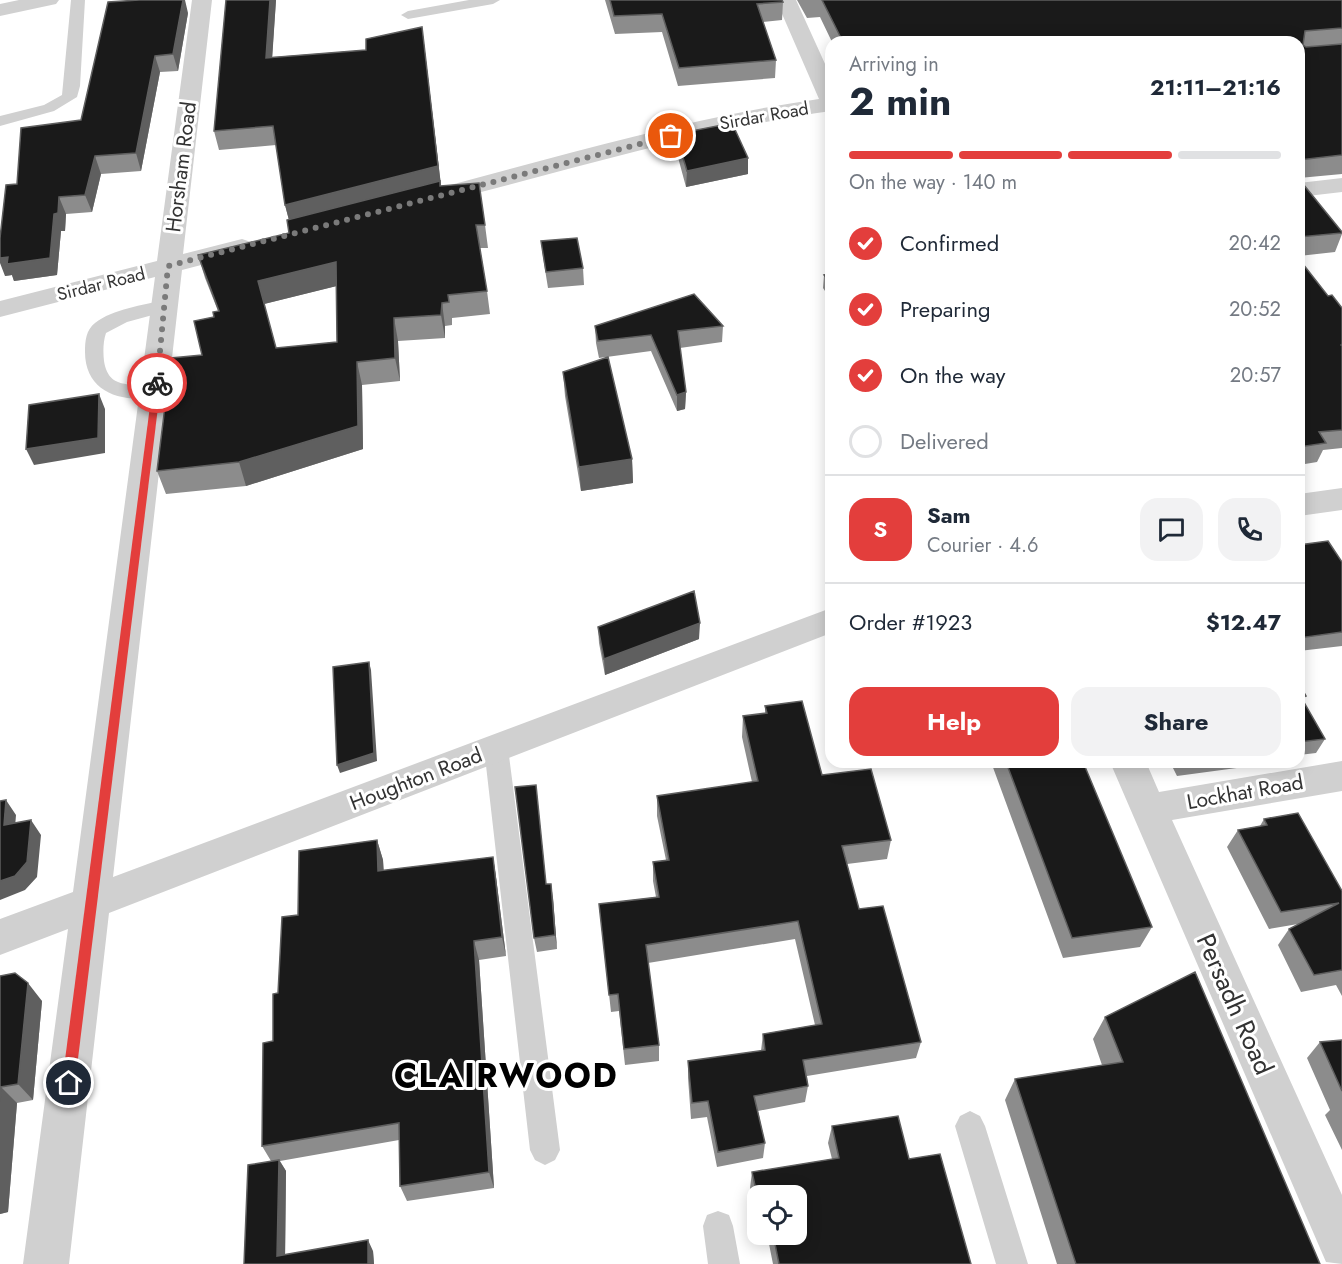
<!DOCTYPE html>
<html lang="en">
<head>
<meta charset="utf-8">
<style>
  :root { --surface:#fff; --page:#f2f2f3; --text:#1f2937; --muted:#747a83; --line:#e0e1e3; --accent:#e33e3c }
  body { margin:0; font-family:Jost,sans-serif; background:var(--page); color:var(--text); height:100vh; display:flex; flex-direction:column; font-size:22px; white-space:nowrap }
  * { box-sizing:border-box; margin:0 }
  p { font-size:20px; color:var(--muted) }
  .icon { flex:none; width:33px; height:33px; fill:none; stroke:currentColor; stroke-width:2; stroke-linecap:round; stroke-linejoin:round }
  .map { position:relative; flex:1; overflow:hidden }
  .panel { position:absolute; left:825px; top:36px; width:480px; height:732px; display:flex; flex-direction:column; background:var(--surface); border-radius:18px; box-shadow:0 3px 15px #0003 }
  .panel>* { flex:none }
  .fabs { position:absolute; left:747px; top:1185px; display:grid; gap:12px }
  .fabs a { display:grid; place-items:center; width:60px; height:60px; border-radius:12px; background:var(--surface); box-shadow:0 3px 15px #0003; font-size:30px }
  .pin { position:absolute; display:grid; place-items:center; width:51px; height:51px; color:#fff; margin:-26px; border:3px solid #fff; border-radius:50%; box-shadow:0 2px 6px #0007 }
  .courier { position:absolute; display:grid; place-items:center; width:60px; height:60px; margin:-30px; border:4px solid #e33e3c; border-radius:50%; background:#fff; color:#222; box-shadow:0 2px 8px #0007 }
  .headline em { font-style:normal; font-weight:700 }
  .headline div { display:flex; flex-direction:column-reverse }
  .headline { display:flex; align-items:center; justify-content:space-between; height:102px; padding:0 24px }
  h1 { font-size:39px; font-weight:700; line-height:45px }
  .bar { display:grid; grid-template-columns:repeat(4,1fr); gap:9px 6px; align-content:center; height:72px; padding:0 24px }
  .bar i { height:8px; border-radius:4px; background:var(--line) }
  .bar .active { background:var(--accent) }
  .bar p { grid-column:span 4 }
  .line { display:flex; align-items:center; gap:15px; padding:0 24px; border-top:2px solid var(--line) }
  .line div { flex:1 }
  .round { display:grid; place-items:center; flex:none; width:63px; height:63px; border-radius:18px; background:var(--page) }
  ol { padding:0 24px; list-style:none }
  li { display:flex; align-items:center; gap:18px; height:66px }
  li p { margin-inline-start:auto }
  li .icon { padding:6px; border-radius:50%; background:var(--accent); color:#fff; stroke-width:4 }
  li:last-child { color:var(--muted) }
  li i { width:33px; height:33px; border:3px solid var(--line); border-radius:50% }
  .action { display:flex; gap:12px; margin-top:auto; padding:12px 24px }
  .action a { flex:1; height:69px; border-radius:18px; background:var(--accent); color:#fff; font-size:24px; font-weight:700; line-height:69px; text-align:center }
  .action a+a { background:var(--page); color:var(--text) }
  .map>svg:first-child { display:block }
</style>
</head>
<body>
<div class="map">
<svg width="1342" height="1264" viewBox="0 0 1342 1264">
  <rect width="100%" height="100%" fill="#fff"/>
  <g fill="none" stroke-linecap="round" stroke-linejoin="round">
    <!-- service -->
    <path fill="#d0d0d0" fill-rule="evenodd" d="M71 0H85L80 86 77 97 54 111 0 126V116L44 105 62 95Z
      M469 0H500L493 4 408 19 401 15 408 11Z
      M165 300 171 302 174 306 171 310 127 322 106 333C103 342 103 352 104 361 109 395 140 380 163 387L166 391 163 395C127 405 85 395 85 352 85 341 86 330 95 323 113 309 143 305 165 300Z
      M496 738 505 741 508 748 560 1150 555 1160 545 1165 535 1160 530 1150 484 748 487 741Z
      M970 1111 980 1116 985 1126 1028 1264H996L955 1126 960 1116Z
      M718 1211 729 1215 733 1226 740 1264H708L703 1226 707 1215Z"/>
    <!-- minor -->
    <path fill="#d0d0d0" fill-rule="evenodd" d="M192 0H212L183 254 242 239 251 242 255 247 251 252 182 270 113 877 831 608V633L109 913 69 1264H23L68 929 0 955V919L73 892 155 277 0 317V301L157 261Z
      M776 0H796L831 77V111C697 130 568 171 437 203L428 201 425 196 428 191C558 157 686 118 819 99Z
      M1342 178V192L1299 197V183Z
      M1342 488V510L1299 516V494Z
      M1342 761V791L1172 820 1342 1195V1264L1326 1262 1110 762H1146L1159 792Z"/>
    <!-- tertiary -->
    <path fill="#d0d0d0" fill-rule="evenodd" d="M19 0H59L56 4 0 16V4Z"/>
  </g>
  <!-- wall -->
  <path fill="#8c8c8c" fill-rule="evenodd" d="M226 0H276L272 57 366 50 422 27 441 186 485 225 488 248H480L487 291 490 314 452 318V325L445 326V338L398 341 400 381 362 385 363 449 246 486 166 494 157 471 202 355 214 317 218 311 205 278 198 255 289 233V220L285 205 276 145 219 150 214 131ZM336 286 337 342 276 348 264 304Z
    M605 0H782L783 2 782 20 763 22 776 60 775 78 678 86 662 32 615 34Z
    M797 0H1342V174L1299 178V42H832L820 17 807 18Z
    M188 13 178 71 160 72 141 171 101 174 92 212 66 214 65 231H61L57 275 14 281 12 275 5 276 17 184Z
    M676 134 748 158V174L686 187 676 150Z
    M1299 179 1342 232V234L1335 252 1299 256Z
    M541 241 583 268 584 285 548 288 543 257Z
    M1299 259 1328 296 1342 308V448L1323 450 1317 462 1299 465Z
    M831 273V300L823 288 824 275Z
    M595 326H723L722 342 680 348 686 392 685 409 677 411 651 351 599 358 596 343Z
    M563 372 632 459 633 483 581 491 565 396Z
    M1299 545 1342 562V646L1299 651Z
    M598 627 699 639 605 675 599 643Z
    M1299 684 1306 696 1303 701 1325 739 1316 753 1299 755Z
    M765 706 822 775 891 840 887 859 847 864 859 909 921 1042 916 1058 807 1076 808 1086 805 1102 758 1111 765 1143 763 1158 717 1167 707 1117 691 1119 688 1078V1061L761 1051 763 1034 815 1025 795 939 648 963 659 1045V1061L625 1065 619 1011 611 1012 599 904 656 897 653 881V862L666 860 657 816V796L752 782 742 737 743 716 765 714Z
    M991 762H1083L1152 927 1140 947 1063 958Z
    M1170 762H1261L1259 765 1177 776Z
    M536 785 546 884 553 898 557 949 537 952 534 938Z
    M1264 819 1342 891V996L1336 985 1301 992 1278 945 1289 929 1298 924 1269 929 1227 847 1238 830 1260 826Z
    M377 840 383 860 384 871 493 857 496 877 506 956 479 960 494 1188 407 1201 400 1186 399 1140 280 1161 286 1171 285 1254 373 1251 374 1264H244L271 1161 262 1146 273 1041 278 993 298 915Z
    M0 976 42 1001 33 1100 17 1103 8 1212 0 1214Z
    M1105 1017 1320 1264H1057L1005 1100 1015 1079 1102 1065 1093 1039Z
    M1342 1040V1150L1325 1115 1330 1110 1307 1058 1320 1042Z
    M832 1126 909 1159 971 1264H773L767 1234H796L758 1196V1226L750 1188 752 1172 832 1159 828 1143Z"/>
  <!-- shaded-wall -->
  <path fill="#5f5f5f" d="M183 0H185L188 13 178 71 173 54Z
    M270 0H276L271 76 266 58Z
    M422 27 441 185 290 224 285 205Z
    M155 56 160 72 141 171 136 153Z
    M95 156 101 174 92 212 85 195Z
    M748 158V174L686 187 687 171Z
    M59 197 66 214 65 231H61L57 275 14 281 12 275 5 276 0 263V258L54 214Z
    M336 262 341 285 264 304 258 281Z
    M442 303 445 326V338L441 315Z
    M394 318 398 341 400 381 395 358Z
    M357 362 362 385 363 449 246 486 239 462Z
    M686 392 685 409 677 411V395Z
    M99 394 105 409V453L34 465 26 449Z
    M632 459 633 483 581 491 579 467Z
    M700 623 699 639 605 675 604 659Z
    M369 662 371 670 377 761 340 773 337 765Z
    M6 800 16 815 14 840 4 825Z
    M31 820 41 835 37 877 25 890 0 900V881Z
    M377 840 383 860 384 891 378 871Z
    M493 857 496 877 506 956 502 937Z
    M551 884 553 898 557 949 555 935Z
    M474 941 479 960 494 1188 489 1172Z
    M28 983 42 1001 33 1100 18 1084Z
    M1 1087 17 1103 8 1212 0 1214V1102Z
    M279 1160 286 1171 285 1264 277 1256Z
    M368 1240 373 1251 374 1264H368Z"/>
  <!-- building -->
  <path fill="#1a1a1a" stroke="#5f5f5f" stroke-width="1.5" fill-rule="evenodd" d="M139 0H183L173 54 155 56 136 153 95 156 85 195 59 197 58 213 54 214 50 258 7 264 8 257 0 258V238L6 185 17 184 21 128 81 120 108 2Z
    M226 0H270L266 58 366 50V39L422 27 438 166 285 205 273 126 214 131Z
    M610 0H782L783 2 757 4 776 60 679 68 662 14 614 16Z
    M822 0H1342V28L1305 31 1303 45 1306 47 1342 44V155L1299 160V42H843Z
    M732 123 748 158 687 171 676 134Z
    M1299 179 1342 232V233L1299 237Z
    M440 181V186L479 183 485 225H476L487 291 448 295 449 302 442 303 441 315 394 318 395 358 357 362 358 426 239 462 157 471 171 358 202 355 194 321 214 317 213 312 219 311 198 255 289 233 287 220ZM336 262 337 342 276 348 258 281Z
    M577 238 583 268 546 272 541 241Z
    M1299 259 1328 296 1332 295 1342 308V344L1341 345 1342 346V430L1319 432 1326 443 1299 447Z
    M831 273V284L824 275Z
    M694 294 723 326 678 331 686 392 677 395 651 335 598 341 595 326Z
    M608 357 632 459 579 467 563 372Z
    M99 394 98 438 26 449 29 405Z
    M1328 541 1342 562V632L1299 638V545Z
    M694 591 700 623 604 659 598 627Z
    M369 662 374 753 337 765 333 667Z
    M1299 684 1306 696 1301 697 1325 739 1299 742Z
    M802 701 822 775 871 769 891 840 842 846 859 909 883 906 921 1042 803 1060 808 1086 754 1096 765 1143 718 1152 708 1101 692 1103 688 1061 765 1050 763 1034 822 1024 798 921 646 945 659 1045 624 1049 618 994 609 995 599 904 659 897 653 862 669 860 657 796 758 781 743 716 767 713 765 706Z
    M1006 762H1083L1152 927 1072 938Z
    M536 785 546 884H551L555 935 534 938 515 787Z
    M6 800 4 825 31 820 27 862 15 876 0 881V801Z
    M1298 813 1342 891V970L1314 975 1289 929 1339 903 1281 912 1238 830 1267 825 1264 819Z
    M377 840 378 871 493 857 502 937 474 941 489 1172 400 1186 399 1123 262 1146 263 1043 273 1041V994L278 993 282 917 298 915 299 851Z
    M1195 972 1320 1264H1076L1015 1079 1123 1062 1105 1017Z
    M15 973 28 983 18 1084 1 1087 0 1102V976Z
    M1342 1040V1091L1320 1042Z
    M898 1116 909 1159 940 1154 971 1264H779L773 1234H796V1196H758V1199L752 1172 839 1158 832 1126Z
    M279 1160 277 1256 368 1240V1264H244L248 1165Z"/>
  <!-- route -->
  <path fill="#e33e3c" d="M157 380 161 383 75 1083 69 1089 62 1083 153 383Z"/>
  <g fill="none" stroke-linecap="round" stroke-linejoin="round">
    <!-- done -->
    <path stroke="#7a7a7a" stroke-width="6" stroke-dasharray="0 10.8" d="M157 383 168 266 671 136"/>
  </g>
  <g text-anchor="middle" stroke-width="6" stroke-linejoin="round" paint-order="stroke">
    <!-- far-street labels -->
    <g font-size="18" fill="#333" stroke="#fff">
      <text transform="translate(764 116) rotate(-10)" y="6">Sirdar Road</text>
      <text transform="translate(101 284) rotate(-14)" y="6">Sirdar Road</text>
    </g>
    <!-- street labels -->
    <g font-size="21" fill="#333" stroke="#fff">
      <text transform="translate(181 167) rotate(-83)" y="7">Horsham Road</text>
      <text transform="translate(416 779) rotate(-21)" y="7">Houghton Road</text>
      <text transform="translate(1245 792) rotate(-10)" y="7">Lockhat Road</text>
    </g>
    <!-- near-street labels -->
    <g font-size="26" fill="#333" stroke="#fff">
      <text transform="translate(1235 1004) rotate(66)" y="9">Persadh Road</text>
    </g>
    <!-- near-district labels -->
    <g font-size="33" font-weight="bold" letter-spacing="1.5" fill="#000" stroke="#fff">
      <text x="506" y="1087">CLAIRWOOD</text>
    </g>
  </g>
</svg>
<div class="fabs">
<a><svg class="icon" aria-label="locate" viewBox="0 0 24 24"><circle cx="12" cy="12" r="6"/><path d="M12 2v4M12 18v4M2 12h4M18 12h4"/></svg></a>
</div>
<div class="pin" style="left:671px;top:136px;background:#ea580c"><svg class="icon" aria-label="bag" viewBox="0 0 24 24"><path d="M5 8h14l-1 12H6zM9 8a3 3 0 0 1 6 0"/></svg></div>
<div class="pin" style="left:69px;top:1083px;background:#1f2937"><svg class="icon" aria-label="home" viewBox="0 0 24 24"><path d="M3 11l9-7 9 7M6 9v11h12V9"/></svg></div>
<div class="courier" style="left:157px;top:383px"><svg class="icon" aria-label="bike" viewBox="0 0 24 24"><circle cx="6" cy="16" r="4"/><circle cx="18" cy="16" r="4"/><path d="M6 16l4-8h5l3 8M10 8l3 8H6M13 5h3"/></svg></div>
<section class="panel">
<div class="headline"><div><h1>2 min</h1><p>Arriving in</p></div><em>21:11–21:16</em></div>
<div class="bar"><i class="active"></i><i class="active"></i><i class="active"></i><i></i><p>On the way · 140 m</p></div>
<ol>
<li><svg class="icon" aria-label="check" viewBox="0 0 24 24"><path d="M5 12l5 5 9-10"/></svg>Confirmed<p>20:42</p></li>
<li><svg class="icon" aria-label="check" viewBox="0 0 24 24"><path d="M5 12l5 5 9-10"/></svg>Preparing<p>20:52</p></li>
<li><svg class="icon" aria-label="check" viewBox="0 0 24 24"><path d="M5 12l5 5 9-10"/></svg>On the way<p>20:57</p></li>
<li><i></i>Delivered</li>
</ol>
<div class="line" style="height:108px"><b class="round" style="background:var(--accent);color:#fff">S</b><div><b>Sam</b><p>Courier · 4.6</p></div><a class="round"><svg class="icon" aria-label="chat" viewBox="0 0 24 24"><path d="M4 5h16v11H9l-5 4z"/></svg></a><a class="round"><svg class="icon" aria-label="phone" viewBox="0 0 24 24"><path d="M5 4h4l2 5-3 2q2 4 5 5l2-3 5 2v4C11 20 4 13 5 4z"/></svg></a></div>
<div class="line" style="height:78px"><div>Order #1923</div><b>$12.47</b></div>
<div class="action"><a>Help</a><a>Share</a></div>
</section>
</div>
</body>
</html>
